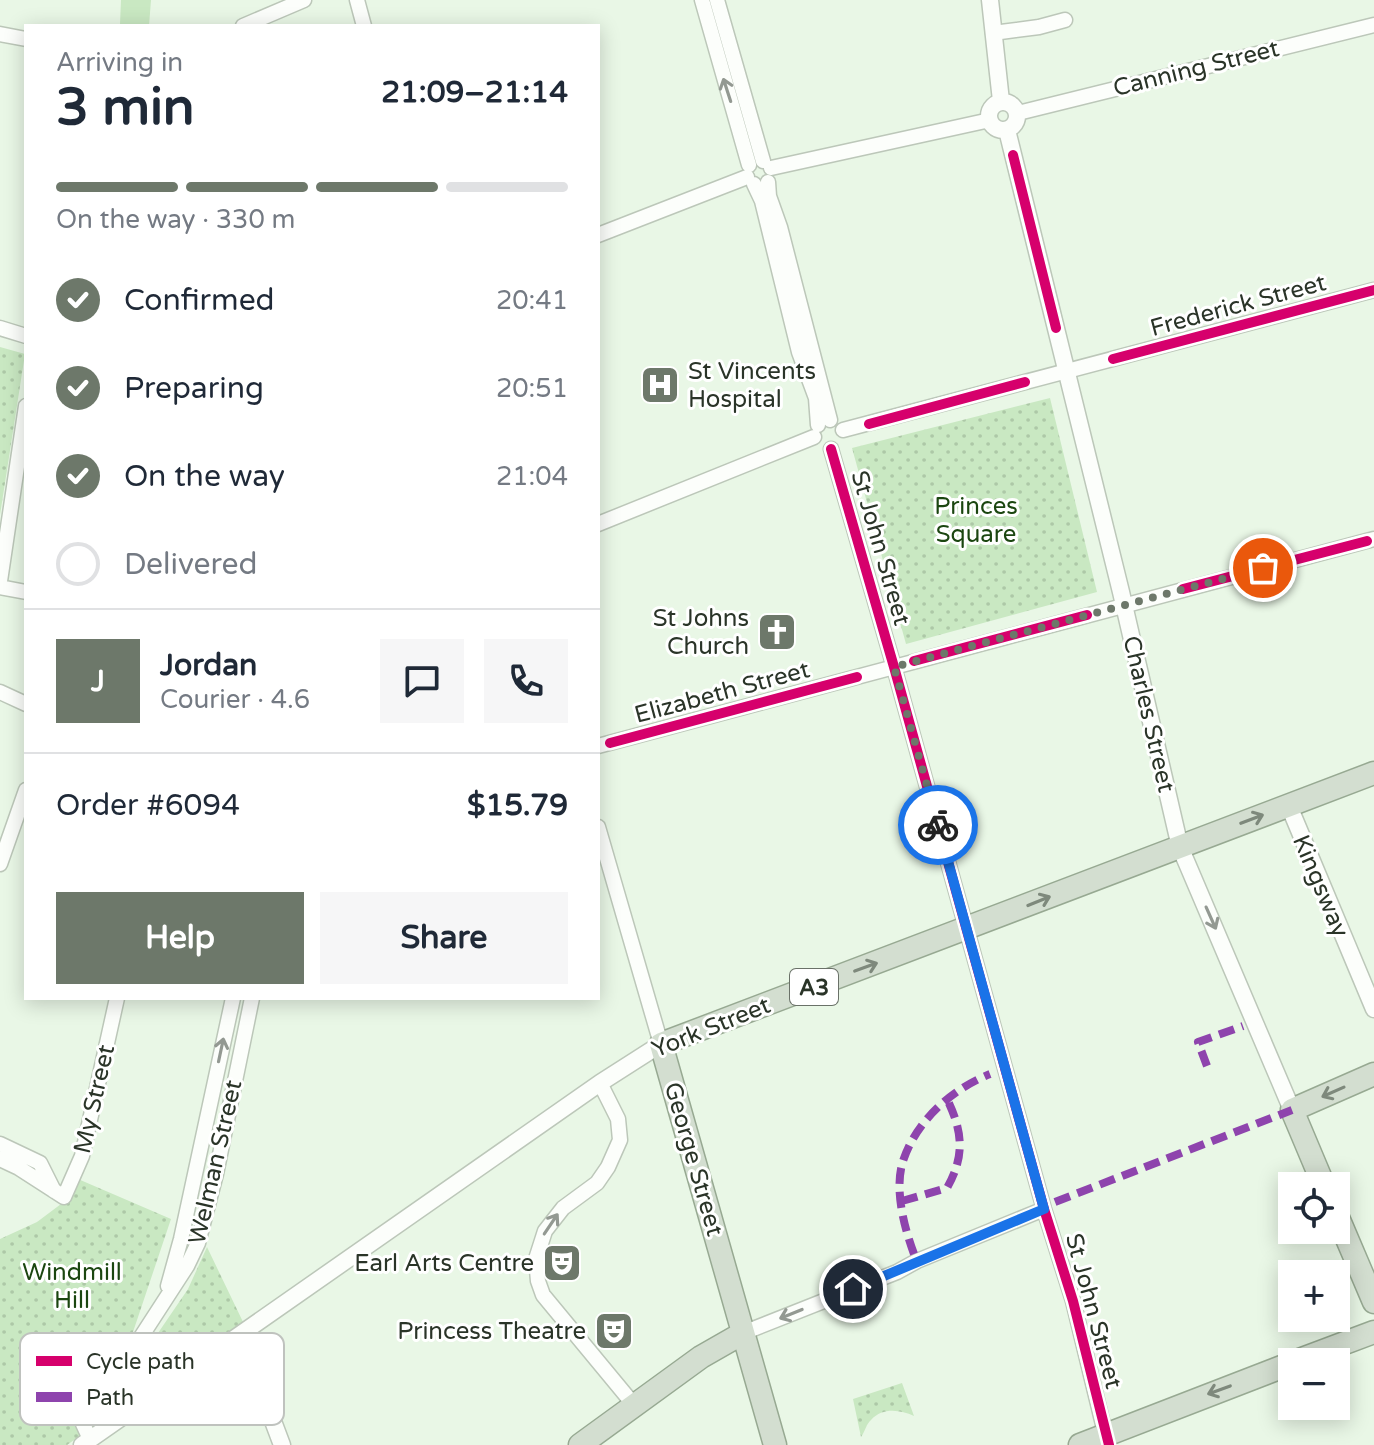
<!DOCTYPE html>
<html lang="en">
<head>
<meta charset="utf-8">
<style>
  :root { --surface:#fff; --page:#f6f6f7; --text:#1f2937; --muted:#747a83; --line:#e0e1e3; --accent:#6d786a }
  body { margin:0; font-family:"Varela Round",sans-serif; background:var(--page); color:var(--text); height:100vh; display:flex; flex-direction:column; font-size:30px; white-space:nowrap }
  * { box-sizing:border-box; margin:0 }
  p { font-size:26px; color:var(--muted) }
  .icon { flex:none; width:44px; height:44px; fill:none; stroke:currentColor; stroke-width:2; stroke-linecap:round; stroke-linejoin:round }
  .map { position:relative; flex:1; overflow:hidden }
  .details { position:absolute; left:24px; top:24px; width:576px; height:976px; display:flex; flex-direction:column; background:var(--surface); border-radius:0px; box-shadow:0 4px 20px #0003 }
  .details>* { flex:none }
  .buttons { position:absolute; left:1278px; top:1172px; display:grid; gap:16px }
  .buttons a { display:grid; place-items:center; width:72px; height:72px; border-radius:0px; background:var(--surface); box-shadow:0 4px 20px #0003; font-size:40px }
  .pin { position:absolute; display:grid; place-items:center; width:68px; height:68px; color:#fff; margin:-34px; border:4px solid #fff; border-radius:50%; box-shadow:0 2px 8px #0007 }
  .courier { position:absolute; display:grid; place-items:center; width:80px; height:80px; margin:-40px; border:6px solid #1a73e8; border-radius:50%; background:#fff; color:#222; box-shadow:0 2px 10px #0007 }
  .head em { font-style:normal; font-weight:800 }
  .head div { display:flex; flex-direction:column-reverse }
  .head { display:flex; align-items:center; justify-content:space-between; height:136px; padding:0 32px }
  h1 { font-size:52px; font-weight:800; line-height:60px }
  .bar { display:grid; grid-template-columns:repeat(4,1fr); gap:12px 8px; align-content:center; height:96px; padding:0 32px }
  .bar i { height:10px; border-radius:6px; background:var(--line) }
  .bar .on { background:var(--accent) }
  .bar p { grid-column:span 4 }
  .line { display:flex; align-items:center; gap:20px; padding:0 32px; border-top:2px solid var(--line) }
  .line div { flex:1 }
  .round { display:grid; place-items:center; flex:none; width:84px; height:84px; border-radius:0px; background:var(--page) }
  ol { padding:0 32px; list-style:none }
  li { display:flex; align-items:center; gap:24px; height:88px }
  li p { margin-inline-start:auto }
  li .icon { padding:8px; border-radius:50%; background:var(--accent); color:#fff; stroke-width:4 }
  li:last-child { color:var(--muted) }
  li i { width:44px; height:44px; border:4px solid var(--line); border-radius:50% }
  .button { display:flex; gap:16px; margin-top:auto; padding:16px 32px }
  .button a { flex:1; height:92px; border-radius:0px; background:var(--accent); color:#fff; font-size:32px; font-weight:800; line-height:92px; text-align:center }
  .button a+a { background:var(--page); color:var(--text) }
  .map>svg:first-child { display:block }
</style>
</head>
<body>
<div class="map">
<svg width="1374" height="1445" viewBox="0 0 1374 1445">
  <defs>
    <pattern id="grass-dots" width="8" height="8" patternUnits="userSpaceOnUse" patternTransform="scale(2)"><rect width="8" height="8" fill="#c9e8c2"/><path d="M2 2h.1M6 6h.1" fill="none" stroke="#adc8a7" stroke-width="1.8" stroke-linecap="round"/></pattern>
  </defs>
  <rect width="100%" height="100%" fill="#e9f7e6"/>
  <!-- grass -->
  <path fill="url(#grass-dots)" d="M0 347 25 354 0 515Z
    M1050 398 1097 592 906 644 852 448Z
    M78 1179 171 1219 133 1332 77 1408 72 1422 81 1435 67 1445H0V1239L37 1222 61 1204Z
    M207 1247 244 1324 100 1417 95 1412 156 1336 188 1289Z
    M902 1383 914 1416C900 1410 883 1407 871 1420 866 1424 865 1432 861 1437L853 1399Z"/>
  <!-- pitch -->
  <path fill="#c9e8c2" d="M121 0H151L149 26 120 24Z"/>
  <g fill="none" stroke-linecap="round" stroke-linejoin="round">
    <!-- minor casing -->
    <g stroke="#bcc7b9" stroke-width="17">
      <path id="minor" d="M357 0 364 26
        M702 0 749 165
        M717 0 763 161
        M243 26 304 0
        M993 33 1039 27 1065 20
        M0 34 26 39
        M1018 113 1374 25
        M771 168 990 120
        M768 182 769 196 780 227 830 420
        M754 184 762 201 799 352 816 398 818 425
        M598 235 747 177
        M0 328 26 336
        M843 430 1374 290
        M831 449 894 667 1044 1209 1073 1301 1107 1441
        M598 524 814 437
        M0 581 26 406
        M0 587 26 592
        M0 692 26 704
        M598 746 1374 539
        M598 827 661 1044
        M0 864 26 790
        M600 1083 618 1119 620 1140 608 1167 597 1183 563 1208 545 1231 536 1259 538 1281 543 1295 634 1405
        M0 1144 40 1163 54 1191
        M0 1159 19 1168 64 1197 82 1156 117 998
        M168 1286 181 1239 233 998
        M743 1333 897 1272 917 1261 1044 1209
        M90 1439 83 1424 87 1408 141 1337 187 1266 198 1243 216 1174 252 998"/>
    </g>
    <!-- tertiary casing -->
    <g stroke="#bcc7b9" stroke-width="19">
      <path id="tertiary" d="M990 0 1001 101
        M989 116a14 14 0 1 1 28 0a14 14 0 1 1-28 0Z
        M1007 130 1121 592 1180 847 1292 1110
        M1289 806 1374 1009
        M241 1336 282 1445
        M82 1445 600 1083 661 1044"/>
    </g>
    <!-- trunk casing -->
    <g stroke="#97a992" stroke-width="25">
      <path id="trunk" d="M1324 1186 1292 1110 1374 1074
        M1336 1213 1374 1302
        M1294 1362 1374 1332
        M580 1445 701 1357 743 1333
        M775 1445 661 1044 1374 773
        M1080 1445 1292 1363"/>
    </g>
    <!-- minor -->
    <use href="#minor" stroke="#fcfefb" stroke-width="14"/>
    <!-- tertiary -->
    <use href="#tertiary" stroke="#fcfefb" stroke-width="16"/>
    <!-- trunk -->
    <use href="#trunk" stroke="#d3ded0" stroke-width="22"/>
    <!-- quiet -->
    <path stroke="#8e44ad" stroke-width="8" stroke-dasharray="16 8" stroke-linecap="butt" d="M1207 1066 1198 1042 1243 1026
      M902 1201 947 1188C965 1156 963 1132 947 1099
      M1055 1202 1292 1110
      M914 1254C904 1227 894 1189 903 1161 916 1121 952 1089 990 1074"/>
    <!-- cycleway casing -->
    <g stroke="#fff" stroke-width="15">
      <path id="cycleway" d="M1013 155 1056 328
        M1113 359 1374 290
        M869 424 1025 382
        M831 449 894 667 1044 1209 1073 1301 1109 1445
        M1183 589 1367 541
        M914 661 1087 615
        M610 743 857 677"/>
    </g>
    <!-- cycleway -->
    <use href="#cycleway" stroke="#d6006c" stroke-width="10"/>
  </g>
  <!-- one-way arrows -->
  <defs><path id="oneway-shaft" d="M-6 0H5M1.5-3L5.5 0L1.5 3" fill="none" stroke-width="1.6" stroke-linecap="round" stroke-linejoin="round" transform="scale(2)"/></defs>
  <g stroke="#939992">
    <use href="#oneway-shaft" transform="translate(727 90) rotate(-108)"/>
    <use href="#oneway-shaft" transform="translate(1211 918) rotate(66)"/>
    <use href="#oneway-shaft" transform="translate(221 1050) rotate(-78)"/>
    <use href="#oneway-shaft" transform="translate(551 1224) rotate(-56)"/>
    <use href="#oneway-shaft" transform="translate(791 1314) rotate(158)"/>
  </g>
  <g stroke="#7e897c">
    <use href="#oneway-shaft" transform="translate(1252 819) rotate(-21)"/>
    <use href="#oneway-shaft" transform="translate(1039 901) rotate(-22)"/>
    <use href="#oneway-shaft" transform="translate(866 967) rotate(-20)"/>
    <use href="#oneway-shaft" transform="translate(1333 1092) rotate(156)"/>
    <use href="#oneway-shaft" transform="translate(1219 1390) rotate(160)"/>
  </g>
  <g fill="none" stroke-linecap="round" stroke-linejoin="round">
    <!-- done -->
    <path stroke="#6d786a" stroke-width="8" stroke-dasharray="0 14.4" d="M938 825 894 667 1263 568"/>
    <!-- route -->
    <path stroke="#1a73e8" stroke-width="10" d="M853 1289 1044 1209 938 825"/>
  </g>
  <!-- icons -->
  <defs>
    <g id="hospital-square" transform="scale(2)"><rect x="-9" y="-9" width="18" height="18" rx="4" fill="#6d786a" stroke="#fff"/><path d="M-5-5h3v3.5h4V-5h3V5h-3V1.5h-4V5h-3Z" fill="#fff"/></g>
    <g id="church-square" transform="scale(2)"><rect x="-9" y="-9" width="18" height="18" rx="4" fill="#6d786a" stroke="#fff"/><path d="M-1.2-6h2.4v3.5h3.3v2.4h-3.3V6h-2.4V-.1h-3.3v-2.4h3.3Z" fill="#fff"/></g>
    <g id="theatre-square" transform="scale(2)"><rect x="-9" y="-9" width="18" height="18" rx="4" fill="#6d786a" stroke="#fff"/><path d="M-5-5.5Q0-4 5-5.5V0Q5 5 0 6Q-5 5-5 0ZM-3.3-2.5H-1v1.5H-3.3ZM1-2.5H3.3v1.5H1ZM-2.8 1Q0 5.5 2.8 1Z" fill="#fff"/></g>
  </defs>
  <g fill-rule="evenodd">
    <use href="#hospital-square" x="660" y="385"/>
    <use href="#church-square" x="777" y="632"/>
    <use href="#theatre-square" x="562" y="1263"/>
    <use href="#theatre-square" x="614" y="1331"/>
  </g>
  <g text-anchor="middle" stroke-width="6" stroke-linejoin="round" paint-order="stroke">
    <!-- shield labels -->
    <rect fill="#fff" stroke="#6a7168" stroke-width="2" x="790" y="969" width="48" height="36" rx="6"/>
    <g font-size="22" font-weight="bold" fill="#2a3428">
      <text x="814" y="995">A3</text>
    </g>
    <!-- street labels -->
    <g font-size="24" fill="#2a3428" stroke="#fff">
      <text transform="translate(1196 68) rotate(-14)" y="8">Canning Street</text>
      <text transform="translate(1238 305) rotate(-15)" y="8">Frederick Street</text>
      <text transform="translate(881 548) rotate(74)" y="8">St John Street</text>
      <text transform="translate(722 692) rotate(-15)" y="8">Elizabeth Street</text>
      <text transform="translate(1149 714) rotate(77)" y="8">Charles Street</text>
      <text transform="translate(1321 886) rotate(67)" y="8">Kingsway</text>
      <text transform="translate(711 1027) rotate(-22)" y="8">York Street</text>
      <text transform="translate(94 1099) rotate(-77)" y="8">My Street</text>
      <text transform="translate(694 1159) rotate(74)" y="8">George Street</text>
      <text transform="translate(215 1162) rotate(-77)" y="8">Welman Street</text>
      <text transform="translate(1094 1311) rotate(75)" y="8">St John Street</text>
    </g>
    <!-- poi labels -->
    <g font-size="24" fill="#2a3428" stroke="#fff" text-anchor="end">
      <text x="688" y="379" text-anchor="start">St Vincents<tspan x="688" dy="28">Hospital</tspan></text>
      <text x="749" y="626">St Johns<tspan x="749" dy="28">Church</tspan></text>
      <text x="534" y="1271">Earl Arts Centre</text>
      <text x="586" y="1339">Princess Theatre</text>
    </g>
    <!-- park labels -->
    <g font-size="24" fill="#1b4610" stroke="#fff">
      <text x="976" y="514">Princes<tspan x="976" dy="28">Square</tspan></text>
      <text x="72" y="1280">Windmill<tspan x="72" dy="28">Hill</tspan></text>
    </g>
  </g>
  <!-- legend -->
  <rect x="20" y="1333" width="264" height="92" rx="12" fill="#fff" stroke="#bfc2be" stroke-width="2"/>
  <rect x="36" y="1356" width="36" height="10" fill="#d6006c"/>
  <rect x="36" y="1392" width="36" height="10" fill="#8e44ad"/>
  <g font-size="22" fill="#2a3428">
    <text x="86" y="1369">Cycle path</text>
    <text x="86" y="1405">Path</text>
  </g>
</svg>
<div class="buttons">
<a><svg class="icon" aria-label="locate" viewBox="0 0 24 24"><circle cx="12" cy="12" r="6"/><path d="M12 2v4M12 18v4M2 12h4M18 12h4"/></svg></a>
<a>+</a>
<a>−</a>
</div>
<div class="pin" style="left:1263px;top:568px;background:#ea580c"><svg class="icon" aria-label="bag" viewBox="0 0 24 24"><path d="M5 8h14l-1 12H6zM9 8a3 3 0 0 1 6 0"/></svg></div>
<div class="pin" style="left:853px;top:1289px;background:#1f2937"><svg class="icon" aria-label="home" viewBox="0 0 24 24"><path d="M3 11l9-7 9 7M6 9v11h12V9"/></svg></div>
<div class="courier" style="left:938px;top:825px"><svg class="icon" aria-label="bike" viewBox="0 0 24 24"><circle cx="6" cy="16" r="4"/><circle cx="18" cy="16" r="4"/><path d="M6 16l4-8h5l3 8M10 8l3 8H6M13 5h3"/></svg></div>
<section class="details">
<div class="head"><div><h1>3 min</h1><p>Arriving in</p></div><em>21:09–21:14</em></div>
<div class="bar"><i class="on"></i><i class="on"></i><i class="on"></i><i></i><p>On the way · 330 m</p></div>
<ol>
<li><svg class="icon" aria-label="check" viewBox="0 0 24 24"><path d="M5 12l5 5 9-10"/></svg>Confirmed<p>20:41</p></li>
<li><svg class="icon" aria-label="check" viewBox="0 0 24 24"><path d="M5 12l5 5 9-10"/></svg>Preparing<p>20:51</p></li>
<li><svg class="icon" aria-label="check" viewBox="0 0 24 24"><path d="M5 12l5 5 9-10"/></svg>On the way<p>21:04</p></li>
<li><i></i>Delivered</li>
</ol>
<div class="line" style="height:144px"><b class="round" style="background:var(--accent);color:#fff">J</b><div><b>Jordan</b><p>Courier · 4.6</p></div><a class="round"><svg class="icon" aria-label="chat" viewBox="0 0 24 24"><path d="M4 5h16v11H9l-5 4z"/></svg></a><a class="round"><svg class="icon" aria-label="phone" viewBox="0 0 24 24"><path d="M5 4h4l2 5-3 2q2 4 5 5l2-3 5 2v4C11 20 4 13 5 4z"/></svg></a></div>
<div class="line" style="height:104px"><div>Order #6094</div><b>$15.79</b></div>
<div class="button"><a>Help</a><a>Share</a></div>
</section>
</div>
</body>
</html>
